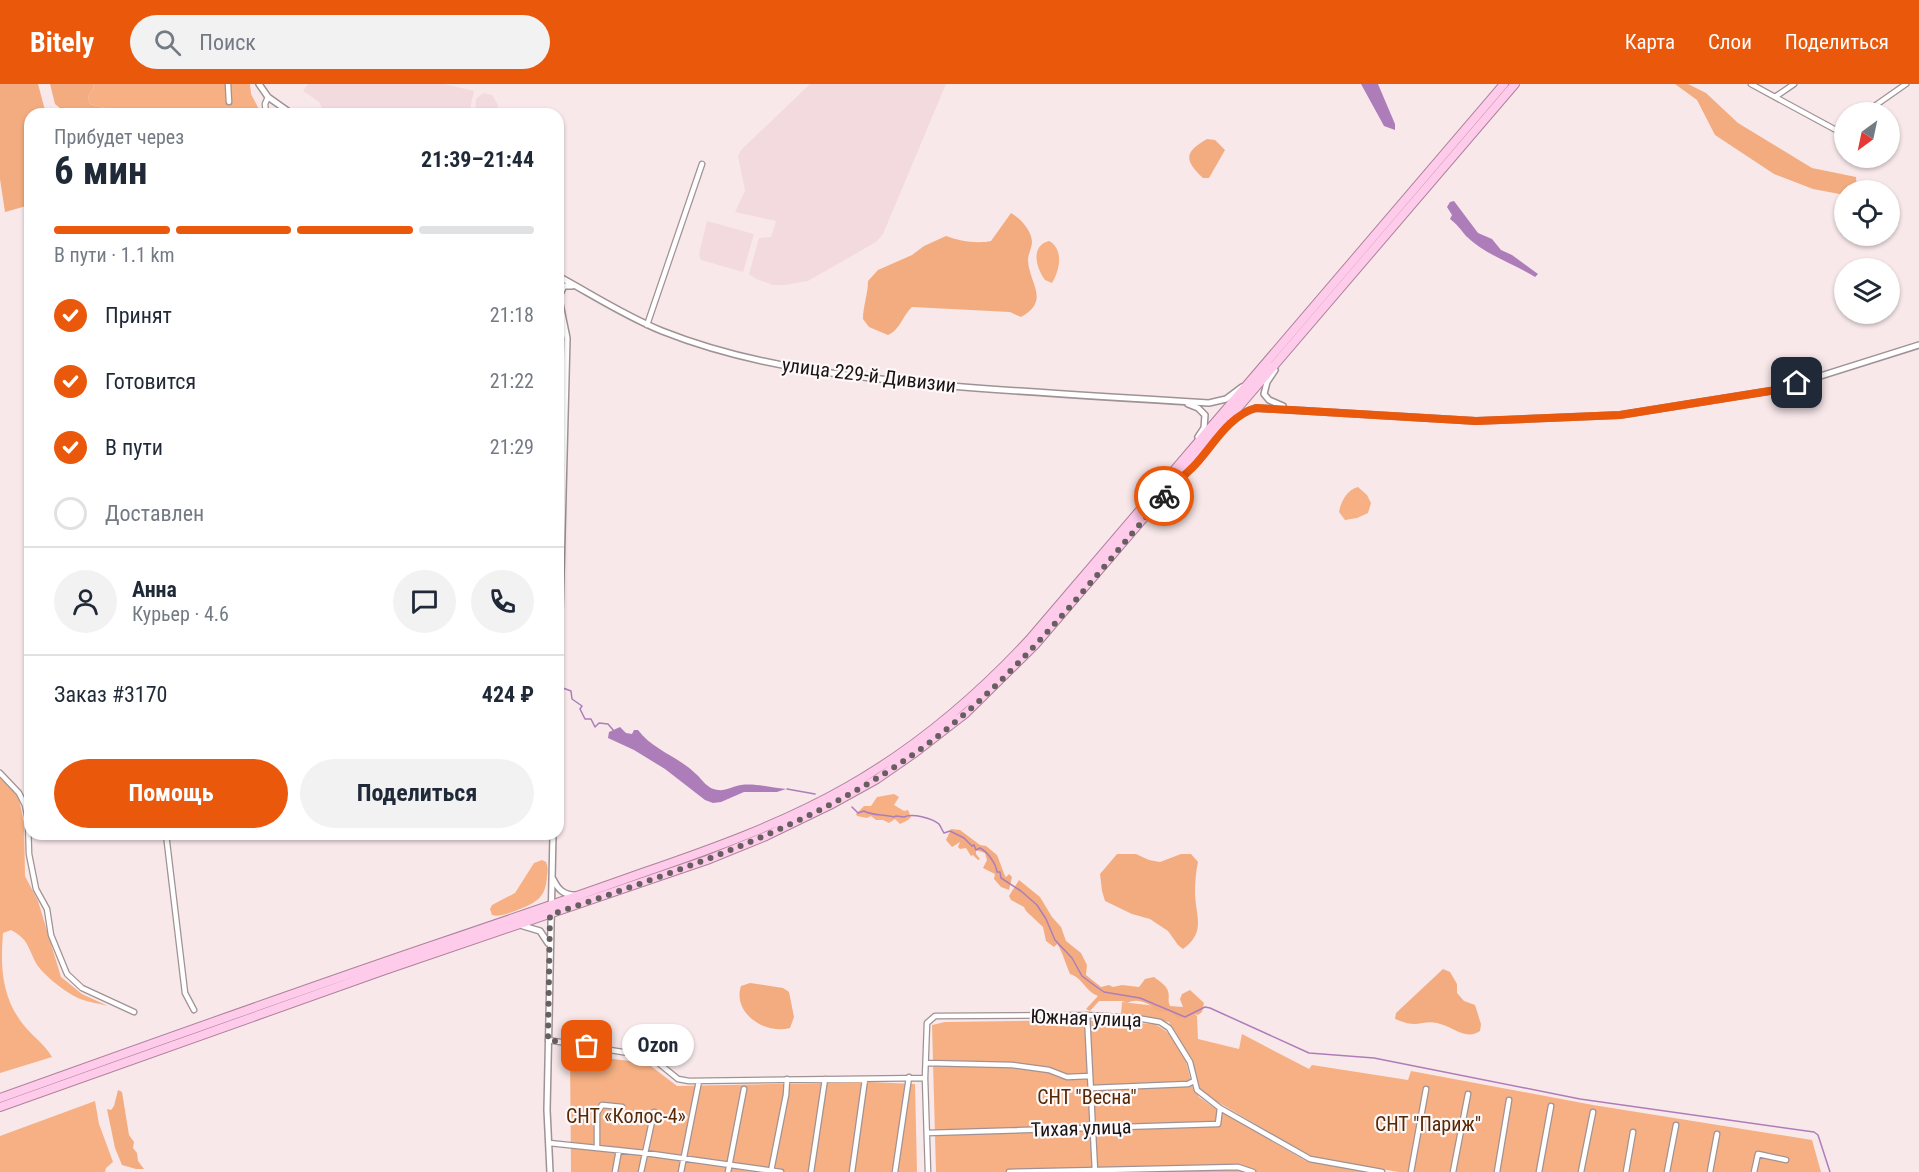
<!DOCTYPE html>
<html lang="ru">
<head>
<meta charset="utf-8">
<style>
  :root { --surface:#fff; --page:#f2f2f3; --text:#1f2937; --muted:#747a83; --line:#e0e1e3; --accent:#ea580c }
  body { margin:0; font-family:"Roboto Condensed",sans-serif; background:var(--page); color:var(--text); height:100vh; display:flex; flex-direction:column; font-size:22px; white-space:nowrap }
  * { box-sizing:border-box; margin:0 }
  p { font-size:20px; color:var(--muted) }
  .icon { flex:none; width:33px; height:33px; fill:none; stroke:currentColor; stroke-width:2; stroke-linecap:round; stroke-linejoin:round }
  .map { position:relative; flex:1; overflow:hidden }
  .panel { position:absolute; left:24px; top:24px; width:540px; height:732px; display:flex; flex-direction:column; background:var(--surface); border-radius:18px; box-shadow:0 2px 4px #0004 }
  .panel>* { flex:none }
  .needle { width:39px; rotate:213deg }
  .fabs { position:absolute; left:1834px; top:18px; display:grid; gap:12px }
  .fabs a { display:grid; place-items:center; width:66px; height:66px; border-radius:50%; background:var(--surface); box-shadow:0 2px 4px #0004; font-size:30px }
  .pin { position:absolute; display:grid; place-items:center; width:51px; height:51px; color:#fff; margin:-26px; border-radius:12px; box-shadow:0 3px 9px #0006 }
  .courier { position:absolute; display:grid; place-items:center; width:60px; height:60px; margin:-30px; border:4px solid #ea580c; border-radius:50%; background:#fff; color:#222; box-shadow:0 2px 8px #0007 }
  .bubble { position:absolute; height:42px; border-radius:21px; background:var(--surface); box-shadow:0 2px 4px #0004; font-size:20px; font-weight:700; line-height:42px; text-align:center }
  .summary em { font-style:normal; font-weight:700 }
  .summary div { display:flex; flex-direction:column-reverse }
  .summary { display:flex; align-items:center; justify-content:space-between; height:102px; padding:0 30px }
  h1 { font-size:39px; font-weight:700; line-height:45px }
  .bar { display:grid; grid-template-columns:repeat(4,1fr); gap:9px 6px; align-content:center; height:72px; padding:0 30px }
  .bar i { height:8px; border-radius:4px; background:var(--line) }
  .bar .current { background:var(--accent) }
  .bar p { grid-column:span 4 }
  .line { display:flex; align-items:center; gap:15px; padding:0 30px; border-top:2px solid var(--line) }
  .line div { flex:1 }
  .round { display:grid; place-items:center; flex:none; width:63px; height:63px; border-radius:32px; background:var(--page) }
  ol { padding:0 30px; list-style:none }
  li { display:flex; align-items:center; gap:18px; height:66px }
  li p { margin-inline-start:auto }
  li .icon { padding:6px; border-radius:50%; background:var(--accent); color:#fff; stroke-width:4 }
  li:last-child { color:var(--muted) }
  li i { width:33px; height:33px; border:3px solid var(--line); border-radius:50% }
  .cta { display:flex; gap:12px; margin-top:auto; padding:12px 30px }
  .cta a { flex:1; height:69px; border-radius:36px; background:var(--accent); color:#fff; font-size:24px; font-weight:700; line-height:69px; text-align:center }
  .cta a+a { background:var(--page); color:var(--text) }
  header { display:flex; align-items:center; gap:36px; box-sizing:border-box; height:84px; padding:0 30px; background:var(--accent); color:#fff }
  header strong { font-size:28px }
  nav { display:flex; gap:33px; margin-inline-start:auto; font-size:21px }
  .search { width:420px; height:54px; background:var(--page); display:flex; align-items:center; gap:15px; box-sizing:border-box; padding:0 21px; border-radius:33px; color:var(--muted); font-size:22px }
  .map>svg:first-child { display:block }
</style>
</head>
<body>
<header>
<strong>Bitely</strong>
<div class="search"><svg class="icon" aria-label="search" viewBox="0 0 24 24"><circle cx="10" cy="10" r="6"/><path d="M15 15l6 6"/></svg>Поиск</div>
<nav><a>Карта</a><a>Слои</a><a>Поделиться</a></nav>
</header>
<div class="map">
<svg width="1919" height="1088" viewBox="0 0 1919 1088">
  <rect width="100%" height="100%" fill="#f8e8ea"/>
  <!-- built -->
  <path fill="#f3dade" d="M308 0H444L474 7 469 30H332L322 24 319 18 303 7Z
    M810 0H946L883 150 876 158 808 197 785 201H773L756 195 749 190 759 154 771 153 776 137 735 128 745 107 738 72 742 65Z
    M483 9 492 11 498 21 497 30H475L476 15Z
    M707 137 754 150 743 188 701 176 699 170Z"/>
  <!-- green -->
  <path fill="#f6b083" d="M93 0H250L251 10 261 29 127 30 90 20 88 13 94 3Z
    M1049 157C1064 165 1060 186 1052 199L1045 196C1036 184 1030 162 1049 157Z
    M1358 403 1367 411 1371 419 1368 429 1357 434 1345 436 1339 428C1341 417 1347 406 1358 403Z
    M0 693 8 700 19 715 24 739 25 792 38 817 61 893 82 910 108 922C98 919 85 918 76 913 64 907 42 890 36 879 27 862 29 856 11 846L3 849C0 885 2 917 27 945 36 955 45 961 52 973L0 989Z
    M894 710 899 713 894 721 904 727 908 726 911 733 908 736 900 740 895 735 889 739 883 736H876L871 732 867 734 857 732 856 730 864 722H871L877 713Z
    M542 776 546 778C548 783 548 786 547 792 546 815 535 819 515 827 507 830 500 833 492 831L490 825 492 821 515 809 534 779Z
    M1122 918 1190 926 1197 932 1198 955 1239 965 1242 950 1309 985 1312 981 1408 996 1411 987 1593 1021 1812 1056 1821 1088H1399L1311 1073 1206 1011 1198 1003 1191 975 1169 938 1121 931Z
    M1079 936 1155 940 1169 949 1185 973 1192 1002 1199 1013 1213 1023 1306 1077 1375 1088H936L932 941 945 938Z
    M570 970 647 979 677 1002 869 998 915 1000 917 1088H571Z
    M95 1017 99 1040 113 1078 106 1084 105 1088H0V1052Z"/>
  <!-- forest -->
  <path fill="#f3ac7f" d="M0 0H38L46 30H30V121L5 128 0 95Z
    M50 0H93L94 3 88 13 90 20 127 30H67L55 20Z
    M1675 0H1688L1706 9 1738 39 1812 84 1856 93 1857 106H1845V111L1813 105 1774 90 1715 51 1697 16Z
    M1207 55 1215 56 1225 66 1209 94H1203C1184 76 1184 68 1207 55Z
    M1011 129C1020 134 1032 147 1032 158 1032 164 1028 170 1028 176 1029 200 1051 216 1021 233L1010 228 912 223C903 231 900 246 888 251L869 243 863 235C863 222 868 210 868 197L878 186 912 171 924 162 946 152C959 157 977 160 991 157Z
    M951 745 960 746 980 761 986 762 997 771 1005 792 1006 793 1009 790 1012 793 1009 806 1001 803 994 795 995 790 983 784 987 776 985 769 976 766V770L980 775 978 776 973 771 971 772 966 764 960 765 958 763 960 758 952 763 946 756Z
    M1117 770H1136L1149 776 1160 778 1181 770H1191L1198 778C1196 787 1195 798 1195 807 1195 832 1207 847 1183 865L1178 861 1168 847 1150 835 1132 830 1105 817 1102 807 1100 790Z
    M1019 796 1040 813 1052 833 1061 843 1066 857 1081 869 1087 881 1086 891 1101 903 1109 901 1113 903 1122 901 1139 903 1145 895 1154 893C1159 897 1166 901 1168 907 1170 913 1167 916 1170 922L1183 923 1180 915 1182 910 1190 906 1204 919 1202 928 1198 931 1194 930 1179 935 1169 927 1159 928C1151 920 1138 913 1127 919L1122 917H1099L1090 927 1086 925 1098 912C1085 907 1083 894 1070 890 1066 881 1062 866 1057 860L1054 863 1046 857 1043 843 1026 827 1024 823 1011 816 1009 812Z
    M1443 885 1450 888 1457 900V909L1464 917 1475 921 1481 940 1480 947C1466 957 1452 942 1437 939 1428 937 1422 940 1414 940 1407 940 1401 937 1395 935L1396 929Z
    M750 899 783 904 789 908 794 933 790 944C765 951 732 929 741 902Z
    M118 1006 122 1008 129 1051 134 1058 133 1064 137 1069 138 1077 144 1085H136L122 1081 115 1064 107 1025 111 1026 114 1022Z"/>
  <!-- water -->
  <path fill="#ad7dba" d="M1361 0H1378L1395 40V46L1384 42Z
    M1454 117 1478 149 1492 155 1501 166 1512 171 1538 190 1535 193C1513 179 1485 171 1466 152 1461 146 1457 140 1450 135L1452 131 1447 123 1450 118Z
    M620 643 626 649 632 650 634 646H638C653 666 679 673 696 690 703 696 707 705 718 706 726 707 733 702 741 701 756 699 772 704 786 705L777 708H744L721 718 713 719 705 716 665 685 634 666 608 654 609 648Z"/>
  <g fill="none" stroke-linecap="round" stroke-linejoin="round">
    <!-- stream -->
    <path stroke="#ad7dba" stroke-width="1.5" d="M563 604 571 607 572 615 582 622 580 625 585 635H591L595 643 599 639 608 640 614 647
      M787 705 815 710
      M852 723 858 729 864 727C872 732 885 730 894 733L896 732 904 733C912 729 932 734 939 740 941 743 942 746 944 749L950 747 964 754 972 762 974 761 976 766 980 764C988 768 996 780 997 788H1000L1001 794 1021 807 1037 821 1046 835 1055 856 1072 874 1082 892 1098 904 1104 908 1140 914 1185 933 1205 923 1210 924 1309 969 1374 974 1580 1015 1814 1048 1818 1051 1830 1088"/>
    <!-- minor casing -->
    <g stroke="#a09294" stroke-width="7">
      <path id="minor" d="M228 0 229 18
        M1751 0 1836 46 1845 43
        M1775 13 1794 0
        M1866 28 1906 0
        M266 30 265 20 268 13
        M647 241 702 80
        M0 689 19 709 25 721 28 736 29 770 36 805 47 825 51 851 67 890 82 904 134 928
        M166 750 185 909 194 926
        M1087 931 1095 1087
        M548 956 641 971 656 977 678 995 689 997 925 994
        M926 979 1012 981 1049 986 1067 993 1090 992
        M1091 1004 1188 1000 1194 997
        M927 1049 1218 1040 1220 1024
        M549 1059 645 1069 781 1088
        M597 1063V1029L602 1021 622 1023
        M771 1087 786 1011 787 995
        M615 1088 619 1066
        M641 1088 654 1028
        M681 1088 699 997
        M728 1088 744 1005
        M811 1088 825 995
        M852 1088 865 995
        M895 1088 909 993
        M928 1088 925 994 927 939 935 932 1087 931 1137 934 1160 938 1169 944 1190 978 1197 1006 1220 1024 1310 1075 1382 1088
        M1009 1088 1238 1083 1253 1088
        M1411 1088 1426 1005
        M1453 1088 1468 1010
        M1497 1088 1509 1016
        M1539 1088 1551 1022
        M1581 1088 1593 1028
        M1626 1088 1633 1048
        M1667 1088 1676 1041
        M1710 1088 1717 1050
        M1754 1088 1758 1070 1786 1076"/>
    </g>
    <!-- tertiary casing -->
    <g stroke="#a09294" stroke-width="8">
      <path id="tertiary" d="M259 0 268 13 292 30
        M558 192C593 211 625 232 662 247 755 284 852 293 951 302 1037 309 1123 314 1209 319L1226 315 1242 303
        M558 210 567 254 558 605
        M559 212 564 202H572
        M1275 286 1267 298 1264 310 1269 316 1283 322
        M1188 320 1198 324 1205 331 1204 344 1198 353
        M1188 387C1210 367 1225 332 1256 324L1476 337 1620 331 1776 306 1919 261
        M553 795C558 805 563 811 575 811
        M520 841 540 847 548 859
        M550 1088 547 1026 553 750"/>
    </g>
    <!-- trunk casing -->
    <g stroke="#ae829b" stroke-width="10">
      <path id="trunk" d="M0 1014C143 963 287 911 431 862 502 838 572 814 642 789 712 765 782 740 847 703 916 664 975 614 1029 556L1504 0
        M0 1023 385 886 707 776 766 752 830 721 877 695 913 670 966 629 1035 561 1515 0"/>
    </g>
    <!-- minor -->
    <use href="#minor" stroke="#fff" stroke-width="4.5"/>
    <!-- tertiary -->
    <use href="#tertiary" stroke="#fff" stroke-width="5"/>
    <!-- trunk -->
    <use href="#trunk" stroke="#fecbea" stroke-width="8"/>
  </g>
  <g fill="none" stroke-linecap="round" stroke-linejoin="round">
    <!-- done -->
    <path stroke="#665e5f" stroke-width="6" stroke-dasharray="0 10.8" d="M587 962 548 956 550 831C682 785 817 743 929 659 1020 590 1090 498 1164 412"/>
    <!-- route -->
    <path stroke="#ea580c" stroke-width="8" d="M1164 412C1173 401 1184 392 1194 382 1213 362 1228 332 1256 324L1476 337 1620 331 1776 306 1797 299"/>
  </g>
  <g text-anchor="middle" stroke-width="4.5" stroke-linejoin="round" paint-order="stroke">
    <!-- street labels -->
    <g font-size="20" fill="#181314" stroke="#fef8f9">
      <text transform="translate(869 291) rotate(7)" y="7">улица 229-й Дивизии</text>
      <text transform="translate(1086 934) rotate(2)" y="7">Южная улица</text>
      <text transform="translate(1081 1044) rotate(-2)" y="7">Тихая улица</text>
    </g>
    <!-- park labels -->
    <g font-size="20" fill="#562906" stroke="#fef8f9">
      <text x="1087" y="1020">СНТ "Весна"</text>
      <text x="626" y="1039">СНТ «Колос-4»</text>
      <text x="1428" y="1047">СНТ "Париж"</text>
    </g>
  </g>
</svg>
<div class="fabs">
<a><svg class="needle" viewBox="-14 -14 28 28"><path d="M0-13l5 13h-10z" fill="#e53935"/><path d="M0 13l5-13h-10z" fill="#747a83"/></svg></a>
<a><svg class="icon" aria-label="locate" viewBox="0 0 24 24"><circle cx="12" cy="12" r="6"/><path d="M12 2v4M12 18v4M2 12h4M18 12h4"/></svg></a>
<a><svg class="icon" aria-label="layers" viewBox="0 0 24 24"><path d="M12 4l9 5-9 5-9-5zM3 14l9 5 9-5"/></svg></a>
</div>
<div class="pin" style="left:587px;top:962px;background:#ea580c"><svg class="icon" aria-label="bag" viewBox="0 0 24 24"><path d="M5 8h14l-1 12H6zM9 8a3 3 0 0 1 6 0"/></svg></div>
<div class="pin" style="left:1797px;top:299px;background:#1f2937"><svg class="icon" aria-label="home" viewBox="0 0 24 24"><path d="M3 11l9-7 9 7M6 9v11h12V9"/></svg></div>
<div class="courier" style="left:1164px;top:412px"><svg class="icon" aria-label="bike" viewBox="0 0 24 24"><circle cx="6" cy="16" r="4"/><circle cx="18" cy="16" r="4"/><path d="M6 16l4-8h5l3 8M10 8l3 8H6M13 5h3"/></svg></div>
<div class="bubble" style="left:622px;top:940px;width:72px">Ozon</div>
<section class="panel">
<div class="summary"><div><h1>6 мин</h1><p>Прибудет через</p></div><em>21:39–21:44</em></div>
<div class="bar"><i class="current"></i><i class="current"></i><i class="current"></i><i></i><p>В пути · 1.1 km</p></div>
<ol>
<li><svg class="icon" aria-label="check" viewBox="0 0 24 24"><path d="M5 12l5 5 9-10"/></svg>Принят<p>21:18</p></li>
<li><svg class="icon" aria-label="check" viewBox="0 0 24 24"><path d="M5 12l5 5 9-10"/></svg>Готовится<p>21:22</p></li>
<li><svg class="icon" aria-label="check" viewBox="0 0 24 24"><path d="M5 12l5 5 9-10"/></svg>В пути<p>21:29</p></li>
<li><i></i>Доставлен</li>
</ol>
<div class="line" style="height:108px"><a class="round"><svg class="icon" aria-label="person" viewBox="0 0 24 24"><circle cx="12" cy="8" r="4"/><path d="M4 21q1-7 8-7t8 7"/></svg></a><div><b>Анна</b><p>Курьер · 4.6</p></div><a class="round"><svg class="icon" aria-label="chat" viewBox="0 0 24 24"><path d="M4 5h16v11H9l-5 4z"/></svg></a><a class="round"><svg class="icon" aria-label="phone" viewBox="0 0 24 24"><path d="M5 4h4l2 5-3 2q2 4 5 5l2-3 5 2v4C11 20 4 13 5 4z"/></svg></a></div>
<div class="line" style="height:78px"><div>Заказ #3170</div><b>424 ₽</b></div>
<div class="cta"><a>Помощь</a><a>Поделиться</a></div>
</section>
</div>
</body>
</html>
